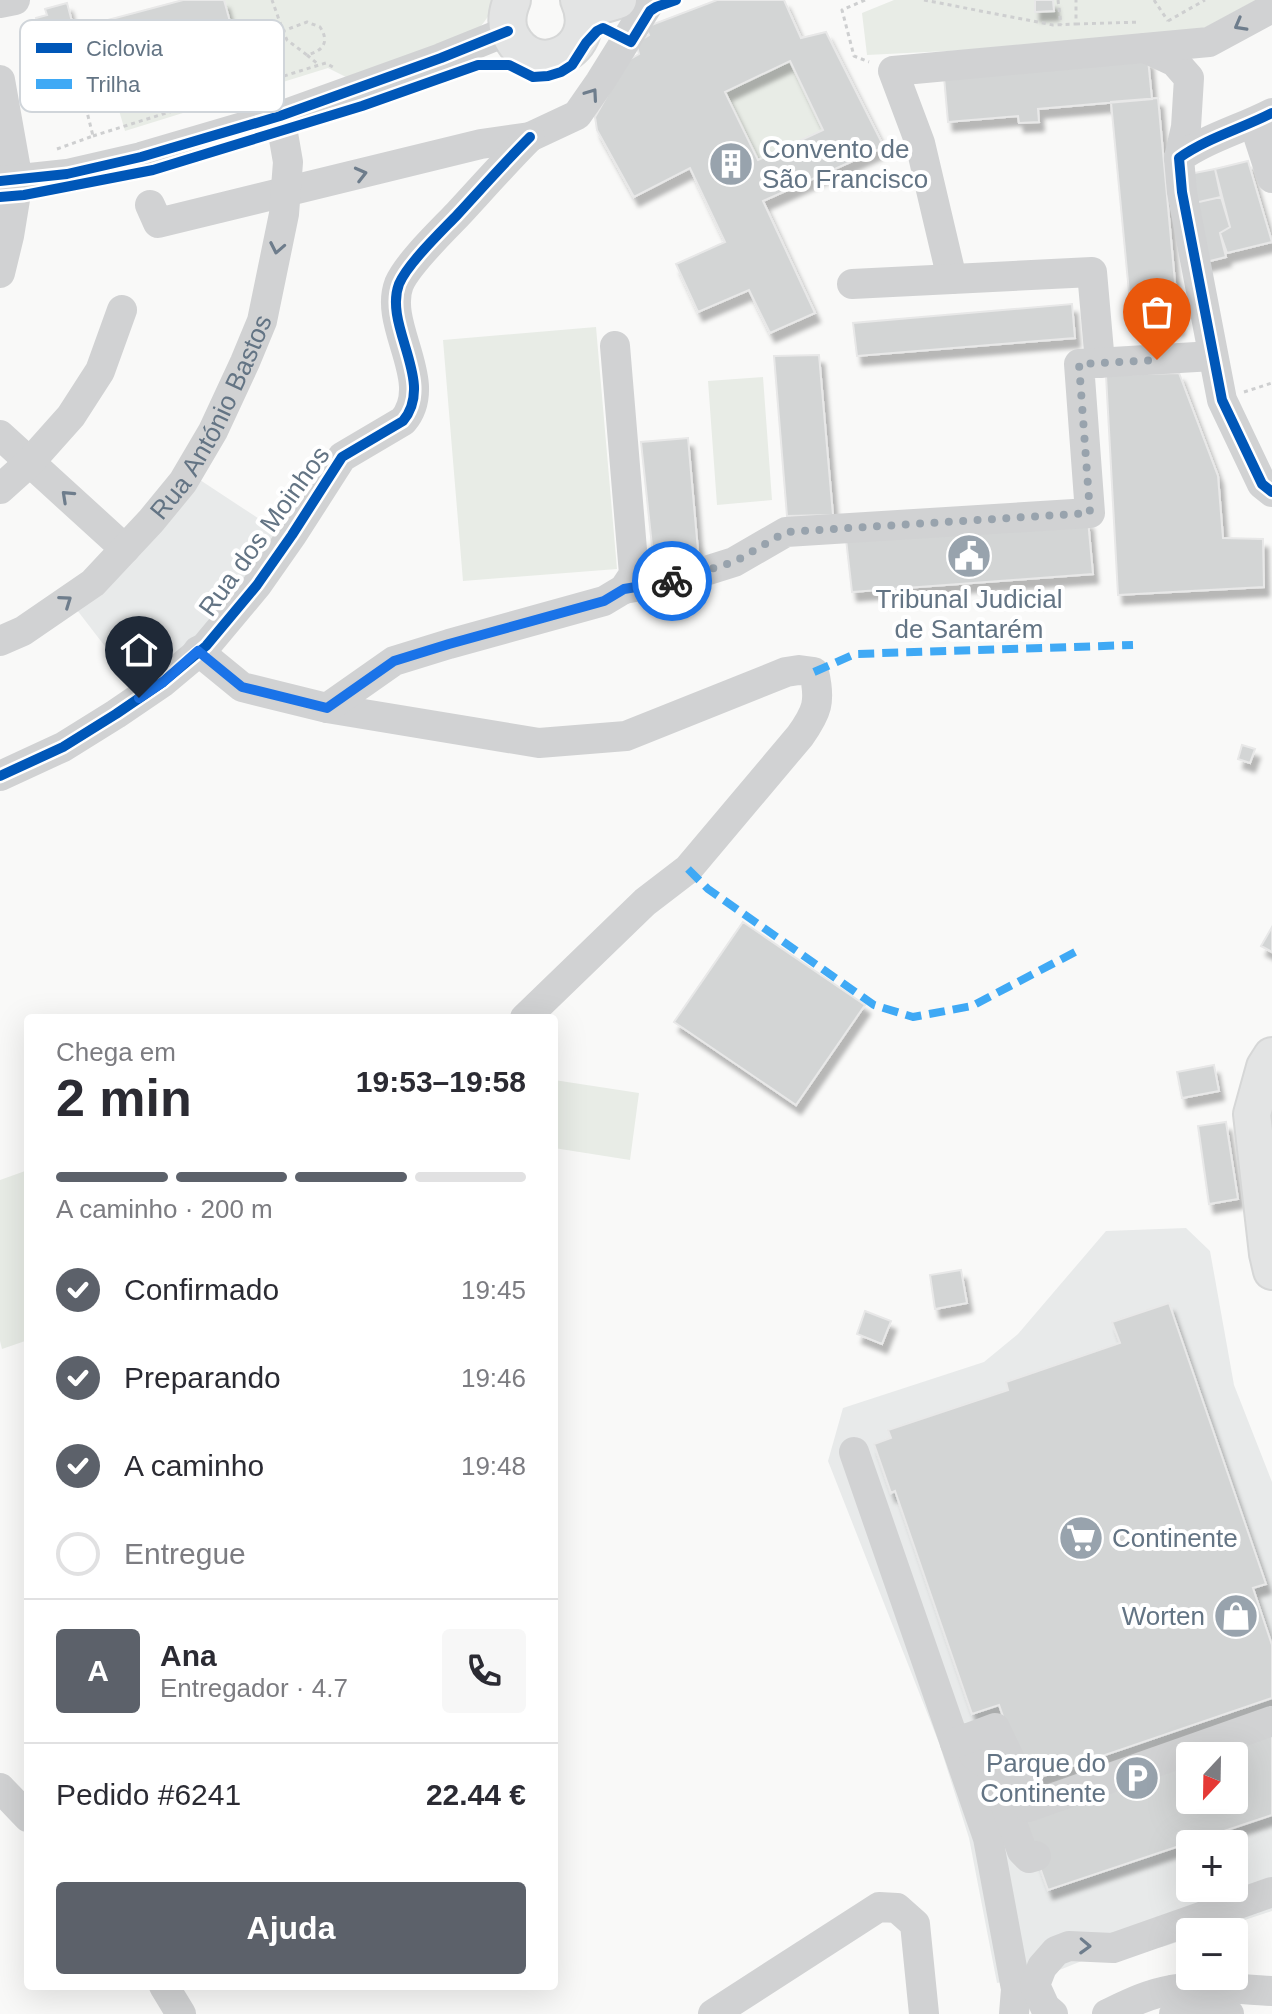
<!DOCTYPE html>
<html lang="pt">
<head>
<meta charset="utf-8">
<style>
  :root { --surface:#fff; --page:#f7f7f7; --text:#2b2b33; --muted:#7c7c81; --line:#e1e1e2; --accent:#5c616a }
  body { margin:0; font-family:Helvetica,sans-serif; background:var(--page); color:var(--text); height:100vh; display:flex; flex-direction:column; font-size:30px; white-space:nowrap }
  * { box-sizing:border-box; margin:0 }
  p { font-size:26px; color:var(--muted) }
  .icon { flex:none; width:44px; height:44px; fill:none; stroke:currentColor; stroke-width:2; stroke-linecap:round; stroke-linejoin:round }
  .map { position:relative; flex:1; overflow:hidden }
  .sheet { position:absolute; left:24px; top:1014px; width:534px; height:976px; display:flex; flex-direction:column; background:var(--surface); border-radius:8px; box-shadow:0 8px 32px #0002 }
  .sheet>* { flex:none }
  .needle { width:52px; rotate:202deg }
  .controls { position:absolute; left:1176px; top:1742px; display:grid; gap:16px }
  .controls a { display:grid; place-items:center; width:72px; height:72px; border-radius:8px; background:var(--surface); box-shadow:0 8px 32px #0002; font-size:40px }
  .pin { position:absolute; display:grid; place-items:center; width:68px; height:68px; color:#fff; margin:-82px -34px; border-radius:50% 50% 50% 0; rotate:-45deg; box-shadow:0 0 8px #0007 }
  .pin .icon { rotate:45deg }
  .courier { position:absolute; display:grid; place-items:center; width:80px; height:80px; margin:-40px; border:6px solid #1a73e8; border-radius:50%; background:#fff; color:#222; box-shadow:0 2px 10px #0007 }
  .summary em { font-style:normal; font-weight:800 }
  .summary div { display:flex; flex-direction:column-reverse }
  .summary { display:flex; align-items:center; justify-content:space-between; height:136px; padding:0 32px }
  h1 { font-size:52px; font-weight:800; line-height:60px }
  .bar { display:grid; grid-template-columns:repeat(4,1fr); gap:12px 8px; align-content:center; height:96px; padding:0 32px }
  .bar i { height:10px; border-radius:6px; background:var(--line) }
  .bar .active { background:var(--accent) }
  .bar p { grid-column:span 4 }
  .line { display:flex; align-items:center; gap:20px; padding:0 32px; border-top:2px solid var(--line) }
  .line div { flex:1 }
  .round { display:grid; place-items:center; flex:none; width:84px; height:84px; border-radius:8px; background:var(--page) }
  ol { padding:0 32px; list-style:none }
  li { display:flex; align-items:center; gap:24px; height:88px }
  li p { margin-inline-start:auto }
  li .icon { padding:8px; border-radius:50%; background:var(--accent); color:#fff; stroke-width:4 }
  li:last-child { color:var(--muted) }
  li i { width:44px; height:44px; border:4px solid var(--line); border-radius:50% }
  .primary-button { display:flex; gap:16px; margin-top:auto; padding:16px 32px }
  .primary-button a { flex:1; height:92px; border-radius:8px; background:var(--accent); color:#fff; font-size:32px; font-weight:800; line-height:92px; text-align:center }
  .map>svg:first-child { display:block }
</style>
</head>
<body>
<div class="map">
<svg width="1272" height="2014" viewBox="0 0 1272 2014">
  <defs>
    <filter id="shadow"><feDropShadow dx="5" dy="9" stdDeviation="2" flood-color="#0004"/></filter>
  </defs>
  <rect width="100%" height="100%" fill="#f9f9f8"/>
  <!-- built -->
  <path fill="#e8eaea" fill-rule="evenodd" d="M197 478 282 534 250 576 178 655 137 688 77 610Z
    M1186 1228 1210 1251 1234 1385 1272 1482V1911L1208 1932H1190V1938L1162 1947 1094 1956 1057 1971 997 1983 969 1838 939 1743 828 1461 843 1408 984 1362 1018 1334 1106 1231ZM1190 1756H1234V1800H1190ZM1190 1844H1234V1888H1190Z"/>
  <!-- green -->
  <path fill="#e8ece6" d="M224 0H495C492 13 485 21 477 31L346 77 328 68 125 131 107 69 233 36Z
    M894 0H1256L1195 33 1048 46 867 55 862 13Z
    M790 61 823 130 758 160 725 92Z
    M596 327 617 569 463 581 443 340Z
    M763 377 772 500 717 505 708 381Z
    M554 1080 639 1093 630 1160 554 1148Z
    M28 1170V1340L2 1349 0 1341V1180Z"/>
  <!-- building -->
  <path fill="#d3d5d5" stroke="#e8e8e8" stroke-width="2" fill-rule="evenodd" filter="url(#shadow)" d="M183 0H224L234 36 86 75 90 90 73 94 71 88 60 91 57 80 49 81 46 71 37 73 31 71 24 64 25 53 28 47 35 45 32 33 40 31 36 18 47 15 45 9 67 3 74 29Z
    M717 0H784L801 38 826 32 884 147 763 201 815 313 770 333 749 290 698 312 676 264 725 242 690 168 634 197 597 130 595 117 627 61 639 54 636 43 649 35 646 27ZM790 61 823 130 758 160 725 92Z
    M1035 0H1053L1054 11 1035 12Z
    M1148 59 1152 99 1038 109 1039 122 1019 123 1018 116 948 122 944 77Z
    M1158 98 1179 326 1148 329 1145 302 1130 303 1111 102Z
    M1248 161 1272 242 1227 253 1220 233 1230 227 1215 169Z
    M1215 169 1221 197 1190 204 1184 175Z
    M1221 197 1230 227 1220 233 1226 257 1202 263 1190 204Z
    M1072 304 1075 338 857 356 853 323Z
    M819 355 833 515 787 516 774 356Z
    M1179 373 1218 476 1223 538 1263 539 1264 587 1118 595 1106 375Z
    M688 438 699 562 654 565 641 442Z
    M1088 520 1093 574 852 592 846 539Z
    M1242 745 1255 749 1250 763 1238 759Z
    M743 922 865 1005 796 1105 674 1022Z
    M1272 927V952L1261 946Z
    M1214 1065 1219 1091 1182 1098 1177 1072Z
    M1226 1122 1238 1199 1209 1204 1198 1126Z
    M961 1270 967 1303 935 1309 930 1275Z
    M1169 1303 1266 1584 1253 1588 1272 1645V1698L1026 1782 999 1705 972 1714 895 1491 891 1493 874 1444 891 1438 888 1430 1008 1390 1006 1382 1120 1343 1112 1322Z
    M865 1311 891 1321 882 1344 857 1334Z
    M1272 1707V1815L1048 1890 1017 1803ZM1190 1756H1234V1800H1190Z"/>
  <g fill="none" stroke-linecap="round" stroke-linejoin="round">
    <!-- major casing -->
    <g stroke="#d6d7d7" stroke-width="40">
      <path id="major" d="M512 0C507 12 505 24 511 36 535 83 602 50 579 0
        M584 10 618 0
        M1272 1056 1265 1067 1252 1114 1268 1254 1272 1271"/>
    </g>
    <!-- path -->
    <path stroke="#cecfd0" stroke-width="3" stroke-dasharray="4 4" stroke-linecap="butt" d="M865 0 842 10 854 56 869 62
      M924 0 1053 25 1076 24V0
      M1058 0 1061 25
      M1154 0 1168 21
      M1168 21 1205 0
      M1076 24 1140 22
      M307 55 319 65
      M89 85 283 31 287 40 307 55C323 51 330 42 320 27L307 22 283 31 272 0
      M85 100 101 96 99 82
      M93 136 319 65 326 63 336 69
      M57 149 93 136 82 92
      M1244 392 1272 383"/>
    <!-- minor -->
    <g stroke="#d1d2d3" stroke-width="30">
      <path d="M0 3 15 0"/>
      <path d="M1145 48 1175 62 1189 78 1186 127 1179 158"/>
      <path d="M0 80 18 181 9 236 0 273"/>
      <path d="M1272 113C1241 129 1207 138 1179 158L1182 192 1222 400 1262 484 1272 492"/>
      <path d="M1254 123 1272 178"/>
      <path d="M0 181 67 174 141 157 280 116 441 58 508 31"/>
      <path d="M150 205 158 223 481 144 530 137 577 115 600 82 651 0"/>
      <path d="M952 279 920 143 893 71 1209 42 1272 8"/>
      <path d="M852 284 1092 272 1100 363"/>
      <path d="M0 435 125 549"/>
      <path d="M0 489 30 462 71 416 100 371 122 310"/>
      <path d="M624 589 680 579 734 562 786 532 1090 513 1079 364 1213 356"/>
      <path id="s1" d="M0 641 23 631 93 583 151 521 183 482 213 431 245 362 262 321 284 214 288 162 280 116"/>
      <path d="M198 651 242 687 327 708 539 743 626 736 786 672 799 670 814 672C821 702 817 712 800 736L688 869 645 902 525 1018"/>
      <path d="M327 708 394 661 449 644 604 601 624 589 634 574 615 346"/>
      <path d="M0 776 63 747 116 714 163 682 206 646 257 585 292 535 342 457 403 421C436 382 383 326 399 284 408 263 442 231 458 214 482 188 505 162 530 137"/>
      <path d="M854 1452 988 1838 1016 1989 1014 2014"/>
      <path d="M968 1738 974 1755 993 1769 1022 1851 1029 1858 1036 1856"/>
      <path d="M955 1743 995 1728 1015 1770 1028 1807 1272 1721"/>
      <path d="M0 1788 28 1817"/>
      <path d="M164 1986 181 2014"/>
      <path d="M713 2014 879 1907 897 1908 915 1924 924 2014"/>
      <path d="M1053 2014 1045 2007 1035 1985 1042 1967 1056 1951 1069 1946 1113 1948 1272 1892"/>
      <path d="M1107 2014C1128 2004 1148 1994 1171 1990 1204 1983 1239 1990 1272 1991"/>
      <path d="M1174 2014 1189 2011 1229 2014"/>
    </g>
    <!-- major -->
    <use href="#major" stroke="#e3e4e4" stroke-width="36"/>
    <!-- quiet -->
    <path stroke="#3fa9f5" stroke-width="8" stroke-dasharray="16 8" stroke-linecap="butt" d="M814 672 855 654 1133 645
      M688 869 708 889 874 1005 913 1017 972 1006 1077 951"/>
    <!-- cycleway casing -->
    <g stroke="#fff" stroke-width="15">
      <path id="cycleway" d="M1272 113C1241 129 1207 138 1179 158L1182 192 1222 400 1262 484 1272 492
        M0 181 67 174 141 157 280 116 441 58 508 31
        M0 197 24 195 153 170 362 106 478 65H509L533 77 548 76 561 72 572 65 586 43 597 31 603 28 631 42 650 11 656 7 676 0
        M0 776 63 747 116 714 163 682 206 646 257 585 292 535 342 457 403 421C436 382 383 326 399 284 408 263 442 231 458 214 482 188 505 162 530 137"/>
    </g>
    <!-- cycleway -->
    <use href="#cycleway" stroke="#0057b8" stroke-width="10"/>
  </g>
  <!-- one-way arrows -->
  <defs><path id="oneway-chevron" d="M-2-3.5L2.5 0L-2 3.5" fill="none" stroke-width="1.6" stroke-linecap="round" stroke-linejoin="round" transform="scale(2)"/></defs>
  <g stroke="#6e7d8c">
    <use href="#oneway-chevron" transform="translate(1240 25) rotate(151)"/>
    <use href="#oneway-chevron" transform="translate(592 94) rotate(-55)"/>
    <use href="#oneway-chevron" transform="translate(361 174) rotate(-14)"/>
    <use href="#oneway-chevron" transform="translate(277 248) rotate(101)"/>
    <use href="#oneway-chevron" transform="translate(67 496) rotate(-137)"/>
    <use href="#oneway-chevron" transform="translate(66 601) rotate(-35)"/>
    <use href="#oneway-chevron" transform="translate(1085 1946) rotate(2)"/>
  </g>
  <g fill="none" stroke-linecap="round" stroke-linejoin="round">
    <!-- done -->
    <path stroke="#98a3ad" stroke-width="8" stroke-dasharray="0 14.4" d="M672 581 734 562 786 532 1090 513 1079 364 1157 360"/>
    <!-- route -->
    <path stroke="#1a73e8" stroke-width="10" d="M139 698 163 682 198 651 242 687 327 708 394 661 449 644 604 601 624 589 672 581"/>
  </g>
  <!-- icons -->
  <defs>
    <g id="building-disc" transform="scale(2.3)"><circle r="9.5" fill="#98a3ad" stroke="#fff"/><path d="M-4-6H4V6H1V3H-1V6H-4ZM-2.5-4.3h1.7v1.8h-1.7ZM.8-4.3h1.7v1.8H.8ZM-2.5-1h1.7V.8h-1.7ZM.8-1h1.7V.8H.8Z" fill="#fff"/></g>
    <g id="civic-disc" transform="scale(2.3)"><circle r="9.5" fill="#98a3ad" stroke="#fff"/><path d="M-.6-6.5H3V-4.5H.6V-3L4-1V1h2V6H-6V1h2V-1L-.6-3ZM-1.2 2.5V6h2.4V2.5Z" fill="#fff"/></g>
    <g id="supermarket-disc" transform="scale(2.3)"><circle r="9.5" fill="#98a3ad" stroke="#fff"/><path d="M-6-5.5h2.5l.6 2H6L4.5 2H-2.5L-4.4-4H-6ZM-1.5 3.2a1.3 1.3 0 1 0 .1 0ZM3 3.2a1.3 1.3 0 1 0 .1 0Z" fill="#fff"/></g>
    <g id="shop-disc" transform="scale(2.3)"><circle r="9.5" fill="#98a3ad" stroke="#fff"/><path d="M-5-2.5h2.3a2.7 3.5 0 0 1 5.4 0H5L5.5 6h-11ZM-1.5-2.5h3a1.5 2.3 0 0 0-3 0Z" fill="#fff"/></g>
    <g id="parking-disc" transform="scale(2.3)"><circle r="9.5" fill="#98a3ad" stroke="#fff"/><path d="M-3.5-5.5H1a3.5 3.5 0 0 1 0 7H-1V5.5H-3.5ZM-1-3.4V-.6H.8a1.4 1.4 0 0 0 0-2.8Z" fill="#fff"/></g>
  </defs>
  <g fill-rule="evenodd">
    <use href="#building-disc" x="731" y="164"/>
    <use href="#civic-disc" x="969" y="556"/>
    <use href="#supermarket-disc" x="1081" y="1538"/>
    <use href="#shop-disc" x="1236" y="1616"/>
    <use href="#parking-disc" x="1137" y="1778"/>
  </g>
  <g text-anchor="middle" stroke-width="8" stroke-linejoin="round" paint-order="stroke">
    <!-- poi labels -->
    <g font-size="26" fill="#637484" stroke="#fff" text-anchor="start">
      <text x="762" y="158">Convento de<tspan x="762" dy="30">São Francisco</tspan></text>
      <text x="969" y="608" text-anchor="middle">Tribunal Judicial<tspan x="969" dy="30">de Santarém</tspan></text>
      <text x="1112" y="1547">Continente</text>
      <text x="1205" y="1625" text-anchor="end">Worten</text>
      <text x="1106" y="1772" text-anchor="end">Parque do<tspan x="1106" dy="30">Continente</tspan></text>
    </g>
    <!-- street labels -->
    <g font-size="26" fill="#637484" stroke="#fff">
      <text dy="9" stroke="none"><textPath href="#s1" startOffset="316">Rua António Bastos</textPath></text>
      <text transform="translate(264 531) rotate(-54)" y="9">Rua dos Moinhos</text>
    </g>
  </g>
  <!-- legend -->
  <rect x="20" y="20" width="264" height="92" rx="12" fill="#fff" stroke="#d0d5da" stroke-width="2"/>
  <rect x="36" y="43" width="36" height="10" fill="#0057b8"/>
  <rect x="36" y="79" width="36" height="10" fill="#3fa9f5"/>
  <g font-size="22" fill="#637484">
    <text x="86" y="56">Ciclovia</text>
    <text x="86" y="92">Trilha</text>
  </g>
</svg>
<div class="controls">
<a><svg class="needle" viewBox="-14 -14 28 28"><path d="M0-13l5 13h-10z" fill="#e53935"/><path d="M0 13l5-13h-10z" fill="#7c7c81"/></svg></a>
<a>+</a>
<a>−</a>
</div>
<div class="pin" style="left:1157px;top:360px;background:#ea580c"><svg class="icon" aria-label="bag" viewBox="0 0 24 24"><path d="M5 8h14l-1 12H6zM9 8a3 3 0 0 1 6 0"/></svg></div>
<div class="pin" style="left:139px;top:698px;background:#1f2937"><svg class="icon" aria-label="home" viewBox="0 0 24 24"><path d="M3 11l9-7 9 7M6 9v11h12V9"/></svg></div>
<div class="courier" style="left:672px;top:581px"><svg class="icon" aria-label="bike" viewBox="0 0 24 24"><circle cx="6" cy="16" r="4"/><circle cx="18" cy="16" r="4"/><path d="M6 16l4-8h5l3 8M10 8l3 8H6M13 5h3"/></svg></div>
<section class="sheet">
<div class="summary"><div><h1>2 min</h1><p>Chega em</p></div><em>19:53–19:58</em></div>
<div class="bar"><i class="active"></i><i class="active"></i><i class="active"></i><i></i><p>A caminho · 200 m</p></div>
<ol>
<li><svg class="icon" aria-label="check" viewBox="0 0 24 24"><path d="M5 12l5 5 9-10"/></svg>Confirmado<p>19:45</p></li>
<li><svg class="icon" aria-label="check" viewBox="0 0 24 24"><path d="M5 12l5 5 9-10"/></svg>Preparando<p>19:46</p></li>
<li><svg class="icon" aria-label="check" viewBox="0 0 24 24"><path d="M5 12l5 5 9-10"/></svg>A caminho<p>19:48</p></li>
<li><i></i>Entregue</li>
</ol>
<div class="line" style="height:144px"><b class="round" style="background:var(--accent);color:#fff">A</b><div><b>Ana</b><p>Entregador · 4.7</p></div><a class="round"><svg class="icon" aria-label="phone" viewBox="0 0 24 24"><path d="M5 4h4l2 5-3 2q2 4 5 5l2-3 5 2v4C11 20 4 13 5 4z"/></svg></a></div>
<div class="line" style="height:104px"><div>Pedido #6241</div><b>22.44 €</b></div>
<div class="primary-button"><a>Ajuda</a></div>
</section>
</div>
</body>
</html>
